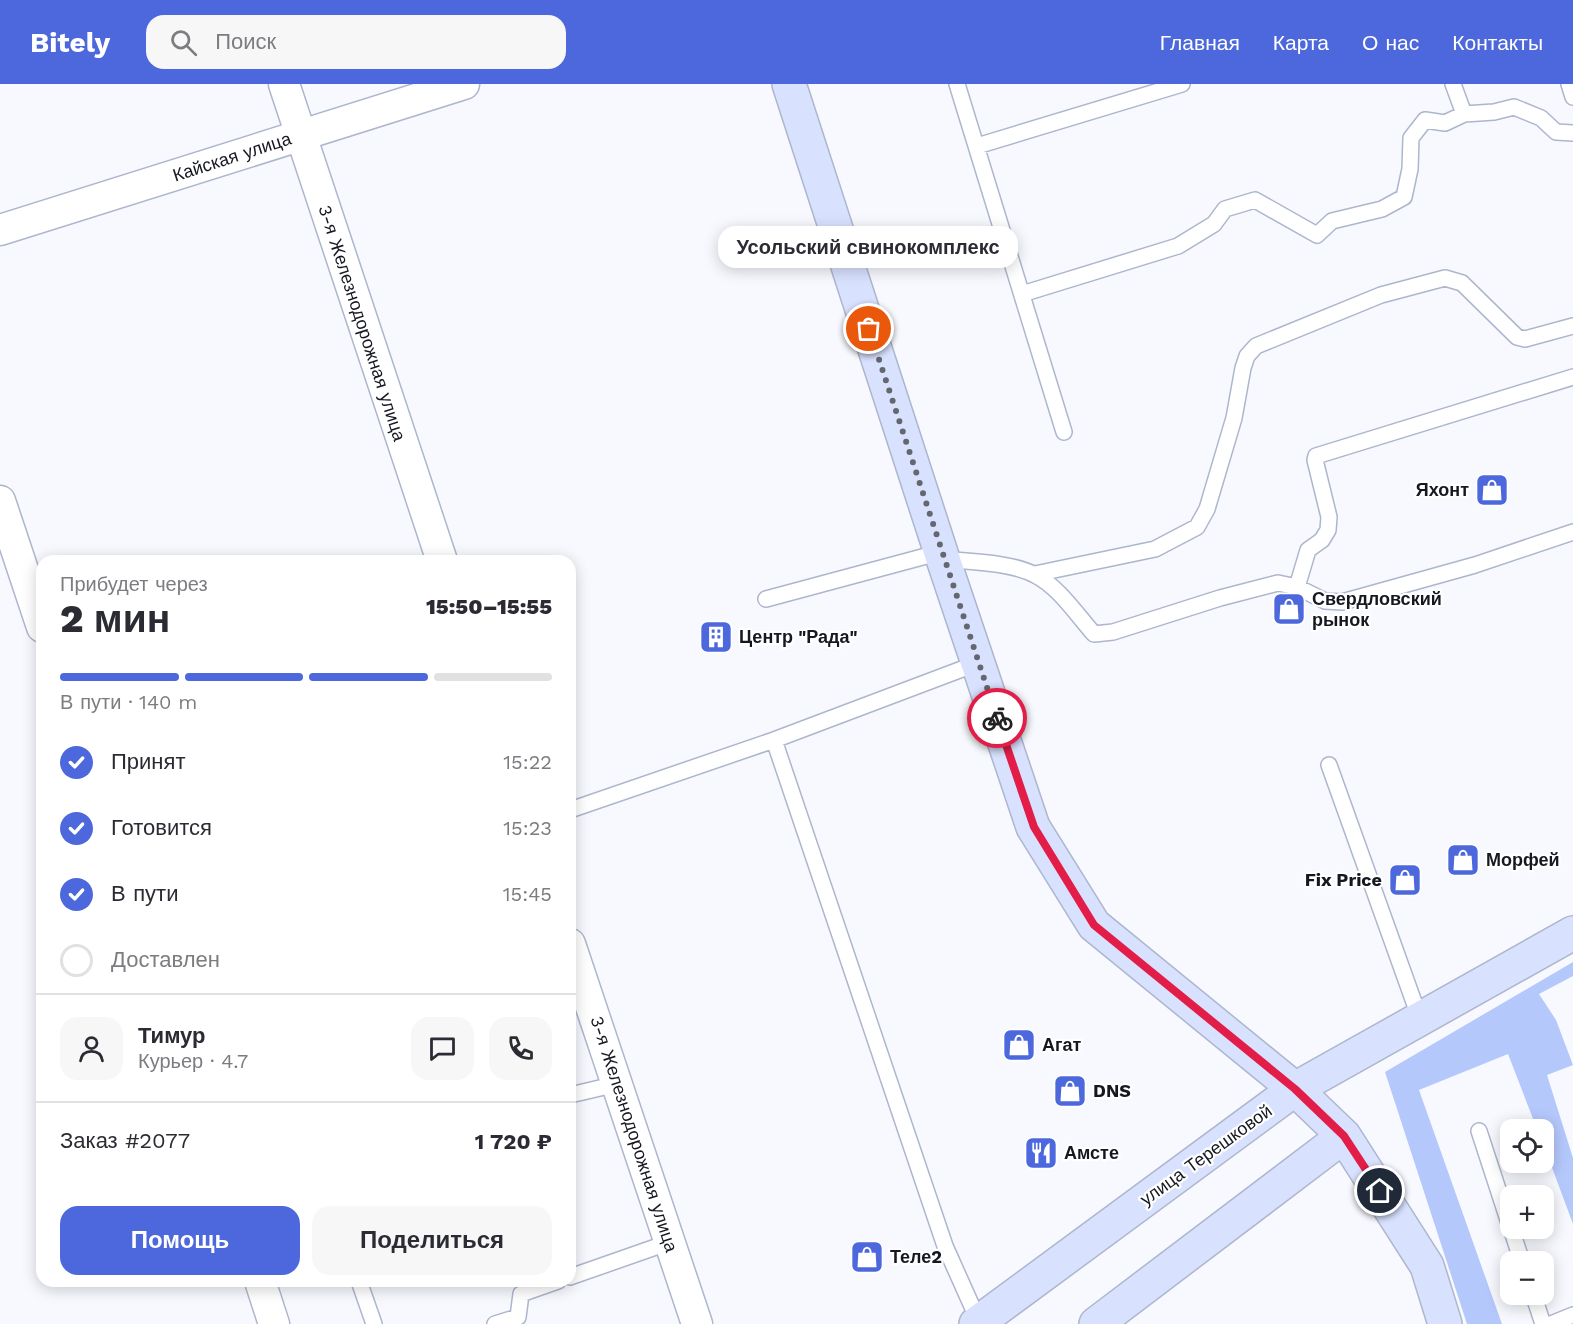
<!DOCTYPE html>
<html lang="ru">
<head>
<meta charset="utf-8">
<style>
  :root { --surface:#fff; --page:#f7f7f7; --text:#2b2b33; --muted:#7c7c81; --line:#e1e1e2; --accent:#4c68dc }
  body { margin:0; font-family:"Work Sans",sans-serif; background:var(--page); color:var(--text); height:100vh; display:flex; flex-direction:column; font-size:22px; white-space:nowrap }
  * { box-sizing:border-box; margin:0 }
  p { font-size:20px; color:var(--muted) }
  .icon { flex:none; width:33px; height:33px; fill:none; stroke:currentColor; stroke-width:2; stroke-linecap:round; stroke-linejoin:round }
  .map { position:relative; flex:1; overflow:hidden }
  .panel { position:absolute; left:36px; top:471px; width:540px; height:732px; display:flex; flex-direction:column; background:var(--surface); border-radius:18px; box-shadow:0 3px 15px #0003 }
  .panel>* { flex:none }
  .controls { position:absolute; left:1500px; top:1035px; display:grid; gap:12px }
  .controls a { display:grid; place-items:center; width:54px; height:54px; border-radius:12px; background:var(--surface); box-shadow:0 3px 15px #0003; font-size:30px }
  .pin { position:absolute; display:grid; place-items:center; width:51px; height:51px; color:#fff; margin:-26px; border:3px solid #fff; border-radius:50%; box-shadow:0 2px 6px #0007 }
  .courier { position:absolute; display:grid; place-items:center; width:60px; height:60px; margin:-30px; border:4px solid #e11d48; border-radius:50%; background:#fff; color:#222; box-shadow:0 2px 8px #0007 }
  .bubble { position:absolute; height:42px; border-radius:18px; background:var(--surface); box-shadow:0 3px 15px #0003; font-size:20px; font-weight:800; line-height:42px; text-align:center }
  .head em { font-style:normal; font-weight:800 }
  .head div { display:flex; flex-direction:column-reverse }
  .head { display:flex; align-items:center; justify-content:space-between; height:102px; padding:0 24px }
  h1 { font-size:39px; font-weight:800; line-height:45px }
  .bar { display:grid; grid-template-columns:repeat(4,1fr); gap:9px 6px; align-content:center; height:72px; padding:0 24px }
  .bar i { height:8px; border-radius:4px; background:var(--line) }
  .bar .selected { background:var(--accent) }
  .bar p { grid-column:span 4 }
  .line { display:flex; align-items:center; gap:15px; padding:0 24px; border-top:2px solid var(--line) }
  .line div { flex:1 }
  .round { display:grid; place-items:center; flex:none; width:63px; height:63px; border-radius:18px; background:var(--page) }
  ol { padding:0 24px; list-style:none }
  li { display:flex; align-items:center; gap:18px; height:66px }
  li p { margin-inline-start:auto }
  li .icon { padding:6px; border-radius:50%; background:var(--accent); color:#fff; stroke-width:4 }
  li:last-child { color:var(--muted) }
  li i { width:33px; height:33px; border:3px solid var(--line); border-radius:50% }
  .action { display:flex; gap:12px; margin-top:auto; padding:12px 24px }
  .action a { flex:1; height:69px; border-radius:18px; background:var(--accent); color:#fff; font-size:24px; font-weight:800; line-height:69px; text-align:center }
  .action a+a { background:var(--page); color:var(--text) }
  header { display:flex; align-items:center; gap:36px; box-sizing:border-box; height:84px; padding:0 30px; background:var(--accent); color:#fff }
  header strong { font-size:28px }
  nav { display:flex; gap:33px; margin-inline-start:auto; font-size:21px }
  .search { width:420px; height:54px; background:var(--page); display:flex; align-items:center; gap:15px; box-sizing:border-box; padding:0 21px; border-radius:18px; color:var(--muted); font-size:22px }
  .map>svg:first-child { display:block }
</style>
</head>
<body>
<header>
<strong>Bitely</strong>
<div class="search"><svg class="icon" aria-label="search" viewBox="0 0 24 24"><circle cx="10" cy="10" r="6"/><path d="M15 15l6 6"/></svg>Поиск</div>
<nav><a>Главная</a><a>Карта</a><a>О нас</a><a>Контакты</a></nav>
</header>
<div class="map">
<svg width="1573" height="1240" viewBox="0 0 1573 1240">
  <rect width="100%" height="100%" fill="#f7f9fe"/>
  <!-- green -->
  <path fill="#b5c8fc" d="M1573 878V892L1539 910 1556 936 1573 981 1547 991 1573 1074V1140L1544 1062V1046L1537 1045 1508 970 1419 1006 1502 1240H1467L1385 988Z"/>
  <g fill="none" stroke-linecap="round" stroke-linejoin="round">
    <!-- lane casing -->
    <g stroke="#adb6cd" stroke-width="18">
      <path id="lane" d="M957 0 1064 348
        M1569 0 1573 13
        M1464 30 1494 28 1514 23 1541 34 1556 48 1573 49
        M977 62 1182 0
        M1022 210 1178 162 1214 140 1225 125 1255 116 1317 151 1332 137 1382 125 1404 113 1410 85 1411 54 1425 36 1445 39 1464 30 1453 0
        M1573 293 1316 372 1315 376 1329 433 1328 446 1322 456 1308 466 1297 503 1325 517 1342 518 1475 481 1573 448
        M943 475C970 478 1011 478 1035 491 1059 503 1077 531 1094 550L1113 548 1220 514 1278 499 1297 503
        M1035 490 1155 465 1197 443 1207 425 1234 334 1243 284 1247 272 1256 262 1381 211 1445 194 1462 199 1517 253 1525 255 1573 242
        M766 515 941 468
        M774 656 945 1162 979 1238
        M1329 681 1420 935
        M570 726 774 656 978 579
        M570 1011 617 1000
        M1479 1047 1510 1142
        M1511 1144 1522 1178
        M570 1193 670 1158
        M359 1197 374 1240
        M1533 1210 1543 1240
        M495 1240 518 1233 521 1210 558 1197
        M1551 1240 1573 1231"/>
    </g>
    <!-- street casing -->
    <g stroke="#adb6cd" stroke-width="33">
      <path id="street" d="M284 0 442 477
        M0 146 464 0
        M0 417 42 543
        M570 860 697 1240
        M260 1197 274 1240"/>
    </g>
    <!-- secondary casing -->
    <g stroke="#adb6cd" stroke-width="36">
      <path id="secondary" d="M789 0 943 475 1033 743 1094 841 1295 1005 1344 1052 1427 1182 1445 1240
        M976 1240 1295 1005 1573 849
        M1096 1240 1344 1052"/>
    </g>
    <!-- lane -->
    <use href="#lane" stroke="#fff" stroke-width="15"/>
    <!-- street -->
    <use href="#street" stroke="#fff" stroke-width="30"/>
    <!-- secondary -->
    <use href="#secondary" stroke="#d8e1fe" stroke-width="33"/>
  </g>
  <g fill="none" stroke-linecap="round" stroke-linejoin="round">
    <!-- done -->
    <path stroke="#64676e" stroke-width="6" stroke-dasharray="0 10.8" d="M869 245 997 634"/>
    <!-- route -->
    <path stroke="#e11d48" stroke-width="8" d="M997 634 1034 743 1094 841 1295 1005 1344 1052 1380 1107"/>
  </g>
  <!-- icons -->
  <defs>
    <g id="shop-square" transform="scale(1.725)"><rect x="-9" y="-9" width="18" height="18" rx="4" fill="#4c68dc" stroke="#fff"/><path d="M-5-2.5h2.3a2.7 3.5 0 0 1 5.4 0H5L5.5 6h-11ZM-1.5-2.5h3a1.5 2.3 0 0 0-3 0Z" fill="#fff"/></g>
    <g id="building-square" transform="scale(1.725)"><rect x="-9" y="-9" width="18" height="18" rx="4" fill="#4c68dc" stroke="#fff"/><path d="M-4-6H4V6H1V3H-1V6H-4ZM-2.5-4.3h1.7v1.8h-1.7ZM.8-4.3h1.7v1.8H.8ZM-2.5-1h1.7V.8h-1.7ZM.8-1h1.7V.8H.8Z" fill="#fff"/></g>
    <g id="restaurant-square" transform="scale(1.725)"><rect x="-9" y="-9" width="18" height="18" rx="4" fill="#4c68dc" stroke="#fff"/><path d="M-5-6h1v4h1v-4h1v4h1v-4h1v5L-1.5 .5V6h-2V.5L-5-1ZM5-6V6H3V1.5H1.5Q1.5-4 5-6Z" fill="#fff"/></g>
  </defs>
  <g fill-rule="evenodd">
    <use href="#shop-square" x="1492" y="406"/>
    <use href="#shop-square" x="1289" y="525"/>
    <use href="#building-square" x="716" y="553"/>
    <use href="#shop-square" x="1463" y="776"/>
    <use href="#shop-square" x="1405" y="796"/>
    <use href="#shop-square" x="1019" y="961"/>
    <use href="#shop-square" x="1070" y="1007"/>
    <use href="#restaurant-square" x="1041" y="1069"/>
    <use href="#shop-square" x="867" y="1173"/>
  </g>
  <g text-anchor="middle" stroke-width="4.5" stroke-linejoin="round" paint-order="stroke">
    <!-- street labels -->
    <g font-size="18" fill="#151820" stroke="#fff">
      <text transform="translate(232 73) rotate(-18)" y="6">Кайская улица</text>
      <text transform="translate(362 239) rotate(72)" y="6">3-я Железнодорожная улица</text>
      <text transform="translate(634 1050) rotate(72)" y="6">3-я Железнодорожная улица</text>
      <text transform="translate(1206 1071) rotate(-36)" y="6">улица Терешковой</text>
    </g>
    <!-- poi labels -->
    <g font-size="18" font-weight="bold" fill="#151820" stroke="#fff" text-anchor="start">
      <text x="1469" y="412" text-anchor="end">Яхонт</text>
      <text x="1312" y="521">Свердловский<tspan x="1312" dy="21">рынок</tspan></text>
      <text x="739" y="559">Центр "Рада"</text>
      <text x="1486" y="782">Морфей</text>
      <text x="1382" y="802" text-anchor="end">Fix Price</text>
      <text x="1042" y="967">Агат</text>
      <text x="1093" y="1013">DNS</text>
      <text x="1064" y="1075">Амсте</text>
      <text x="890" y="1179">Теле2</text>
    </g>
  </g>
</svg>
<div class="controls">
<a><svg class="icon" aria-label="locate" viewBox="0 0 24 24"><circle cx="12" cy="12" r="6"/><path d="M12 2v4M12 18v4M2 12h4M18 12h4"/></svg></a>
<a>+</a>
<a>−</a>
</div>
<div class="pin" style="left:869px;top:245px;background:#ea580c"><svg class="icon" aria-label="bag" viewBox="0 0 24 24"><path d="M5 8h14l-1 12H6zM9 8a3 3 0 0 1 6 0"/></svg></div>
<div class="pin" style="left:1380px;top:1107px;background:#1f2937"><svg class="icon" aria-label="home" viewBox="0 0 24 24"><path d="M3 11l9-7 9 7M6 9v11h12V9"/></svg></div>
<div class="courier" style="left:997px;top:634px"><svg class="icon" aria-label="bike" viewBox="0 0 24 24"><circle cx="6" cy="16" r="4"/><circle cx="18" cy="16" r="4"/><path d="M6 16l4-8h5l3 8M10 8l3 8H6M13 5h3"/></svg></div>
<div class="bubble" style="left:718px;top:142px;width:300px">Усольский свинокомплекс</div>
<section class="panel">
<div class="head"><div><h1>2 мин</h1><p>Прибудет через</p></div><em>15:50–15:55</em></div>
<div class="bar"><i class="selected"></i><i class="selected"></i><i class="selected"></i><i></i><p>В пути · 140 m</p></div>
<ol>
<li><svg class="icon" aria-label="check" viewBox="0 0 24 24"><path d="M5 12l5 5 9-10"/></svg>Принят<p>15:22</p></li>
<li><svg class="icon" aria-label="check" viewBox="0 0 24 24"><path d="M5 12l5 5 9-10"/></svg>Готовится<p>15:23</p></li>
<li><svg class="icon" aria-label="check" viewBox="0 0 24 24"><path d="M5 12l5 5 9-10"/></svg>В пути<p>15:45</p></li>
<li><i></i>Доставлен</li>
</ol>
<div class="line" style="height:108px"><a class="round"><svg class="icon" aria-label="person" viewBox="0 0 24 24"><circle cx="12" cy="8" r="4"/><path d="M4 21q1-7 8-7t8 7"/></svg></a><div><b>Тимур</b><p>Курьер · 4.7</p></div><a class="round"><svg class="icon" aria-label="chat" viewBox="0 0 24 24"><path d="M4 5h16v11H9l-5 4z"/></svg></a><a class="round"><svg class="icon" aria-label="phone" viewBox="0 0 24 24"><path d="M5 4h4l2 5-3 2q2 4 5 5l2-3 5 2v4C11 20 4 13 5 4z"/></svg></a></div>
<div class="line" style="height:78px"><div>Заказ #2077</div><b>1 720 ₽</b></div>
<div class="action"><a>Помощь</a><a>Поделиться</a></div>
</section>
</div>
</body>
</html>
